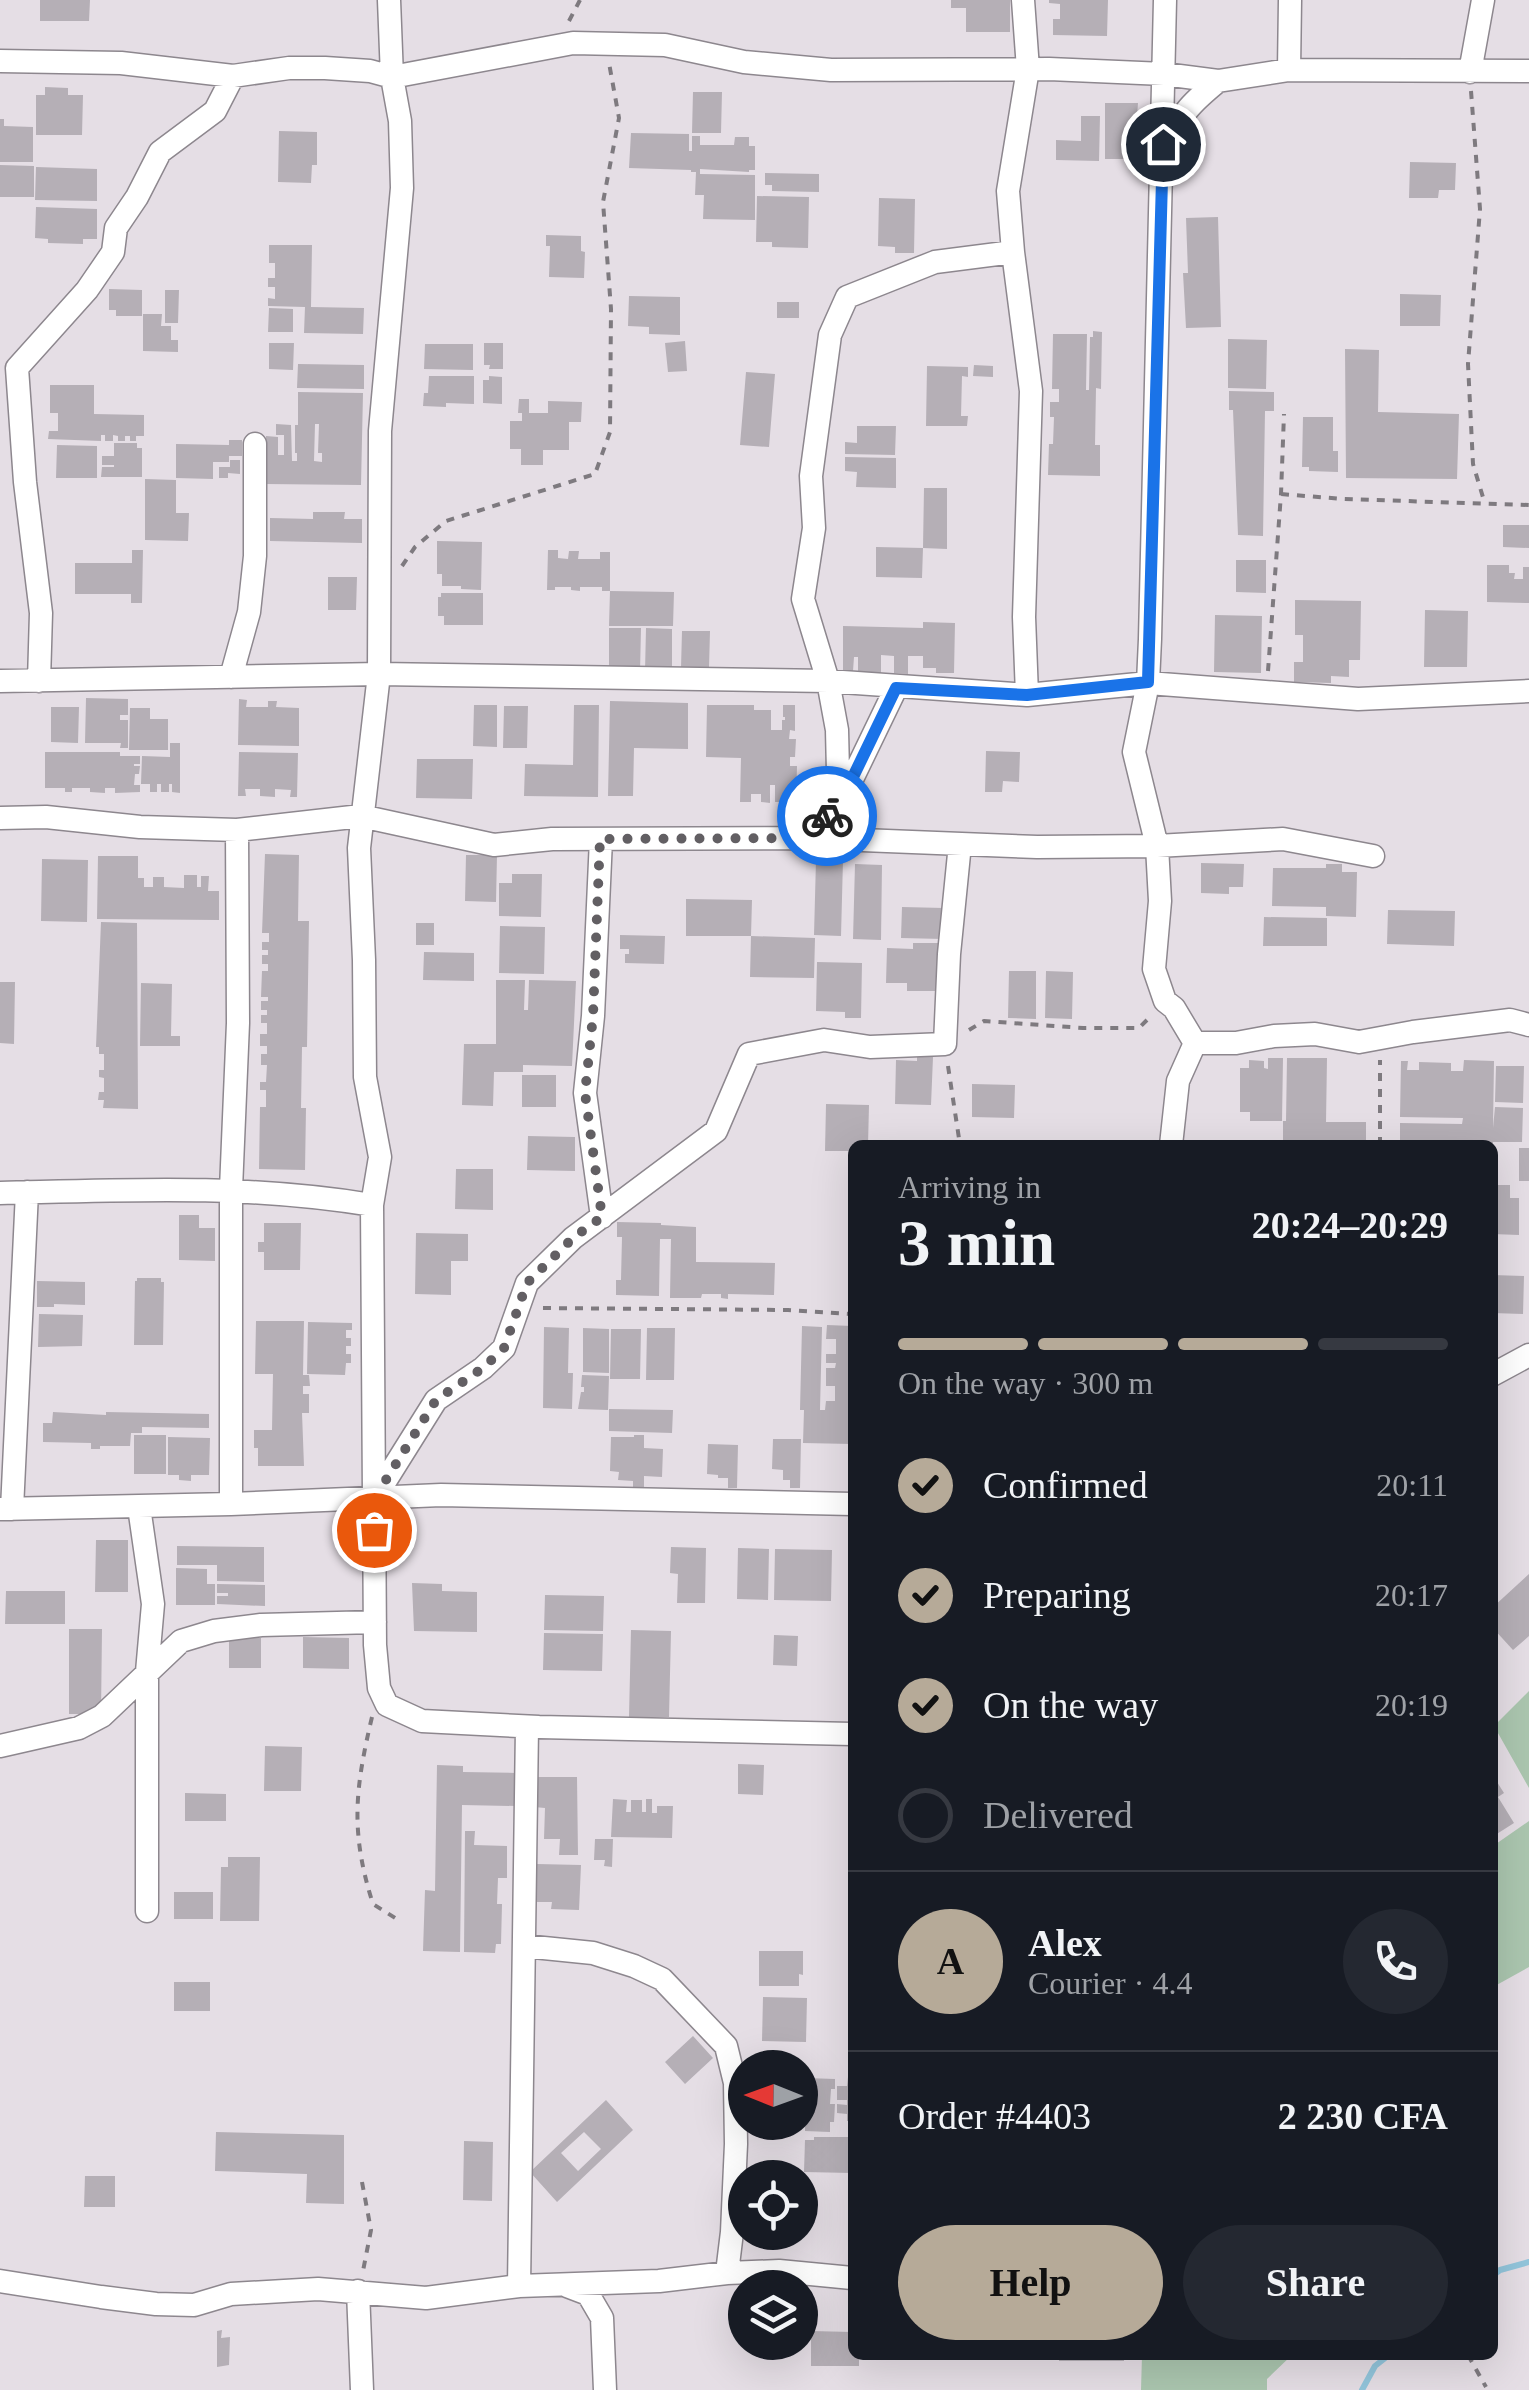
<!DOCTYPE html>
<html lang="en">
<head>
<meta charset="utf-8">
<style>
  :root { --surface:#171b24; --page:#242831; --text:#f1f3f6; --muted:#9ea1a6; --line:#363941; --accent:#b6aa98 }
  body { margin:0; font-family:Georgia,serif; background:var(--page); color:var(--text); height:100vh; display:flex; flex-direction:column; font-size:38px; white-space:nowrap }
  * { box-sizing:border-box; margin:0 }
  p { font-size:32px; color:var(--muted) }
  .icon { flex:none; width:55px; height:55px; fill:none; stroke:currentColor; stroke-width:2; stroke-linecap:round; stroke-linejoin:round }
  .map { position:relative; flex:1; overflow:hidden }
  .panel { position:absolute; left:848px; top:1140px; width:650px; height:1220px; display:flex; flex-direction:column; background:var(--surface); border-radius:15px; box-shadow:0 10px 40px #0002 }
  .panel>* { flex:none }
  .needle { width:65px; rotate:271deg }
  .tools { position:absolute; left:728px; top:2050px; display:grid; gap:20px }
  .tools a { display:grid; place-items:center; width:90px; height:90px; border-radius:50%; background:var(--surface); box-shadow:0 10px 40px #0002; font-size:50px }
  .pin { position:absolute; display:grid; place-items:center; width:85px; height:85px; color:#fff; margin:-42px; border:5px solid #fff; border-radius:50%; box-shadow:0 2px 10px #0007 }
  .courier { position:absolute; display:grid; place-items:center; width:100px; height:100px; margin:-50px; border:8px solid #1a73e8; border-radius:50%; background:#fff; color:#222; box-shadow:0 2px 12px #0007 }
  .headline em { font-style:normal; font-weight:700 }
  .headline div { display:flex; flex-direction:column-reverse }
  .headline { display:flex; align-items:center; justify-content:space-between; height:170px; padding:0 50px }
  h1 { font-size:65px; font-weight:700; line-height:75px }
  .bar { display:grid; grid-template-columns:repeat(4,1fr); gap:15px 10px; align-content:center; height:120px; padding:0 50px }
  .bar i { height:12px; border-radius:8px; background:var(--line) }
  .bar .selected { background:var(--accent) }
  .bar p { grid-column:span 4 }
  .line { display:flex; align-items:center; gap:25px; padding:0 50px; border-top:2px solid var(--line) }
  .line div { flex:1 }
  .round { display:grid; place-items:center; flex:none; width:105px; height:105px; border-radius:52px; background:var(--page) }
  ol { padding:0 50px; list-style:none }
  li { display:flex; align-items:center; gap:30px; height:110px }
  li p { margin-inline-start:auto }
  li .icon { padding:10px; border-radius:50%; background:var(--accent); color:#111; stroke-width:4 }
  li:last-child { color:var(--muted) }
  li i { width:55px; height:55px; border:5px solid var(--line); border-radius:50% }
  .button { display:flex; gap:20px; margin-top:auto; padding:20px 50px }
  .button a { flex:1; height:115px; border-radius:60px; background:var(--accent); color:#111; font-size:40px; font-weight:700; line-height:115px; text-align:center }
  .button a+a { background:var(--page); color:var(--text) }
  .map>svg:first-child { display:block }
</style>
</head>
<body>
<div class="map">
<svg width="1529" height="2390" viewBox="0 0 1529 2390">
  <rect width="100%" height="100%" fill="#e5dee5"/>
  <!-- green -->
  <path fill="#abc6af" d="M1529 1691V1788L1494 1726Z
    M1529 1821V1967L1493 1987V1846Z
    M1142 2355H1292L1267 2379V2390H1141Z"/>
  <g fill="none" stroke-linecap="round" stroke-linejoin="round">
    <!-- stream -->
    <path stroke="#92c5db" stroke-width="6" d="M1492 2276 1500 2270 1529 2262
      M1362 2390 1375 2366 1389 2355"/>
  </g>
  <!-- building -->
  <path fill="#b5afb6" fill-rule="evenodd" d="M40 0H90L89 21H40Z
    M951 0H1010V32H966V8H951Z
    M1049 0H1108L1107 36 1053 35V19H1060V4L1049 3Z
    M45 87 68 88V95H83L82 135H36V95H45Z
    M693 92H722L721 133H692Z
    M1105 103H1138L1137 116H1145L1144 146H1137V159H1105Z
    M1081 116H1100L1099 161 1056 160V140L1081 141Z
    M0 119H4V126L33 127V162H0Z
    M279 131 317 132V165H312L311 183 278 182Z
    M631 133 689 134V151H692V136H700V145H734L735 137H749V146H755V170H749V172L700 169V174L755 175V220L703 219 704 195H695L696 172H691V170L629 168Z
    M1410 162 1456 163 1455 190H1439L1438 198H1409Z
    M0 165 34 166V197H0Z
    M36 167 97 169V201L35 200Z
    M765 173 819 174V192L772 191V185H765Z
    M757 196 809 197 808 248 772 247V242H756Z
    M879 198 915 199 914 253H895V247L878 246Z
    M36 207 97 209V239H83V244L48 243V239L35 238Z
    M1218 217 1221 327 1186 328 1183 273H1188L1186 218Z
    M546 235 581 236V251L585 252 584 278 549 277 550 246H546Z
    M269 245H312L311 307 364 308 363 334 304 333 305 307 268 306V298L275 299V287H268V278H275V263H269Z
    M109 289 142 290V316H116V310H109Z
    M165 290H179L178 323H165Z
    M1400 294 1441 295 1440 326H1400Z
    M629 296 680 297V335L649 334V327L628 326Z
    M777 302H799V318H777Z
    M269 308 293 309V332H268Z
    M143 314H162L161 326H171V340H178V352L143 351Z
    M1093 331 1102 332 1101 389 1096 388 1095 445H1100V476L1048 475 1049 444H1053L1054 417H1050V402H1059V389H1052L1053 334H1087L1086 390H1089L1090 337H1093Z
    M1228 339 1267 340 1266 389 1228 388Z
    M685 341 687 371 668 372 665 343Z
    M269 343H294L293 370 269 369Z
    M484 343H503V369H489L490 365H484Z
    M425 344H473V370L424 369Z
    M1345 349 1379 350 1378 412 1459 414 1457 479 1346 478Z
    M298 364 364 365V389L297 388Z
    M974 365 993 366V377L973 376Z
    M927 366 968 367V377L962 376 961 416H968L967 426H926Z
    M746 372 775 374 769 447 740 445Z
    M429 376H474V404L446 403V407L423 406 424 393H428Z
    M489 376 502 377V404L483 403V380H489Z
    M50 385H94V414L144 415V436H136V441H130V436H125V441H118V436L113 435V441H105V435H101V441L48 439 49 431H58V413H50Z
    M1229 391 1274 392V411H1265L1263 536 1238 535 1233 410H1229Z
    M298 392 363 393 361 485 265 484 266 436 278 437V455H284V435H276V424L291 425 292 461H297V453H295V425H298ZM315 424H319L318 453H322V462L314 461Z
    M519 399H529V413H548V401L582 402 581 422H569V450H543V465H521V449H510V421H522V413H518Z
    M1303 417H1333V451H1338V472L1309 471V467H1302Z
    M857 426H896L895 455 845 454V442L857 443Z
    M229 440H242V456H229V462H213V479L176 478V444L229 445Z
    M114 443H137V448H142V477H101L102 467H114V465H102V456H114Z
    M57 445 97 446V478H56Z
    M845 457 896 458V488L856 487 857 472 845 471Z
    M230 460H240V474L228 473V478H219V467H230Z
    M145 479 176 480V513H189L188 541 145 540Z
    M924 488H947V549L923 548Z
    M313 512H345L344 519H362V543L270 541V518L313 519Z
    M1503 525H1529V548L1503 547Z
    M437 541 482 542 481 590 461 589V586H442V574H437Z
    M876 547 923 548 922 578 876 577Z
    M132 550H143L142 603H131V594H75V563H132Z
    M548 550H558V558L568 559 569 551H579L578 559H600V552H610V591H602V587H580V591L571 590V587H555V590H547Z
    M1236 560H1266V593L1236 592Z
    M1487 565H1509V573H1515L1514 579H1523V567H1529V603L1487 602Z
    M328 577H357L356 610H328Z
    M610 591 674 592 673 626H609Z
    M441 593H483V625H444V616H438V597H441Z
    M1295 600 1361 601 1360 660H1349V677L1331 676V683L1294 682V662H1303V635H1295Z
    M1425 610 1468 611 1467 667H1424Z
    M1215 615 1262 616 1261 673 1214 672Z
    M923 622 955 623 954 673H936V668H923V656H908V674L894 673V656L881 655V673H858V657H854L853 671H843V626L923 628Z
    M609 628H641L640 672H609Z
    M646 628 672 629V673L645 672Z
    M682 631H710L709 668H681Z
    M86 698 128 699V715H120V720H128V748H120L121 743H85Z
    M239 699 247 700 246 707H268V701H277L276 707 299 708V746L238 745Z
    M610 701 688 703V749L634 748 633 796H608Z
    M474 705H497V747L473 746Z
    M574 705H599L598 797 524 796 525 764 573 765Z
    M707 705H754V710H771V730H782V720H785V717H783V705H795V731L790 730 789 739H796L795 757H790V766H797L796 802H775V785H770V803L761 802V794H751V802H740L741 758 706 757Z
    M504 706H528L527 748H503Z
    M51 707H79L78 743 51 742Z
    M130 708H150V719H168V750H129Z
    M170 743H180V793L172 792V784H169V792H161V784H157V792H150V784H141L142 756 170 757Z
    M986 751 1020 752 1019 782 1003 781 1002 792H985Z
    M45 752H120V756H140V764H134V766H140L139 774H135L134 785H140V792L115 793V788H105V793L90 792V788H72V792H65V788H45Z
    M239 752 298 753 297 797H290L291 790 275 789V797L260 796V789H245L246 796H238Z
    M417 759H473L472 799 416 798Z
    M265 854 299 855 298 921H309L307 1047H302L301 1108H306L305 1170 259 1169 260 1107H266V1090H260V1082H266L267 1065H261V1054H267V1046H260V1034H267V1023H261V1015H267V1010H261V1001H268V997H261L262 971H268V964H262V955H268V950H262V942H269V933H262Z
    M466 855H497L496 902 465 901Z
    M98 856H138V878H144V887H153V877H164V887L184 888V875H197V887H201V876H209L208 891H219V920L97 919Z
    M42 859 88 860 87 922 41 921Z
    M816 860H843L841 936 814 935Z
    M1201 863 1244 864 1243 887H1229V894L1201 893Z
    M855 864 882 865 881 940 853 939Z
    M1326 864H1342V872H1357L1356 917 1326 916V907L1272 906 1273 868H1326Z
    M512 874H542L541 917 499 916V883H512Z
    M686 899 752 900 751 936 815 938 814 978 750 977 751 936H686Z
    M902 907 944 908 943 939 901 938Z
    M1388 910 1455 911 1454 946 1387 944Z
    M1264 917 1327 918V946H1263Z
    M101 922 137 923 138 1109 103 1108 104 1100H98L99 1092H104V1078L99 1077V1070H104V1054H99V1047H96Z
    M416 923H434V945H416Z
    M500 926 545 927 544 974 499 973Z
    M620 935 665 936 664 964 625 963V954H629V949H620Z
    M913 943H938L937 991H907V983H886L887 948 913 949Z
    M424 952 474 953V981L423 980Z
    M817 962 862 963 861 1018H845V1012L816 1011Z
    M1009 971H1036V1019L1008 1018Z
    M1046 971 1073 972 1072 1019 1045 1018Z
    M496 980H525L524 1010H528L529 980 576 981 572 1066 523 1065V1072H494L493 1106 462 1105 464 1044H496Z
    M0 982H15L14 1044 0 1043Z
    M141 983 172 984 171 1036H180V1046H140Z
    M917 1056 933 1057 931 1105 895 1104 896 1060 917 1061Z
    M1268 1058H1283L1282 1121H1250V1112H1240V1068H1249V1060L1264 1061V1068L1268 1069Z
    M1287 1058H1327L1326 1122H1366V1145H1283V1121H1286Z
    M1464 1060 1494 1061 1493 1128 1495 1107 1523 1108 1522 1142H1493V1145H1400V1123L1462 1124 1463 1118 1400 1117 1401 1061H1408L1407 1070H1419V1062L1451 1063V1071H1463Z
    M1496 1066H1524L1523 1103 1495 1102Z
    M522 1075H556V1107H522Z
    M972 1084 1015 1085 1014 1118 972 1117Z
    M826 1104 869 1105 868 1145H852V1151H825Z
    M528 1136 575 1137V1171L527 1170Z
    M1519 1148H1529V1181H1519Z
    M456 1169H493V1210L455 1209Z
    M1492 1185H1510V1198H1519V1235L1492 1234Z
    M179 1215H199V1228H215V1261L179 1260Z
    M617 1222 661 1223V1225L696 1227V1262L775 1263 774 1295 728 1294V1299L721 1298V1294H702L701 1298H670L671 1239H660L659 1296 616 1295V1280H621L622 1237H617Z
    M264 1223H301L300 1270H264V1252H258V1242H264Z
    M416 1233 468 1234V1261H451V1295L415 1294Z
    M1492 1275 1524 1276 1523 1314 1492 1313Z
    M137 1278H161V1282H164L163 1345H134L135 1281H137Z
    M37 1281 85 1282V1305L54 1304V1307H37Z
    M39 1314 83 1315 82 1346 38 1347Z
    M256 1321H304L303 1375H309L310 1386H303V1394H309V1413H302L304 1466H258V1448H254V1430H272L273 1374H255Z
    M308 1322 352 1323V1330H346V1338H351V1346H346V1354H351V1363H346L345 1375 307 1374Z
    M827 1325 852 1326V1444L803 1443 804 1410H800L802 1326 822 1327 820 1410H825L826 1401H835V1386H826V1368H835L836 1363H826V1354H836V1339H826Z
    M544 1327 569 1328 568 1373H573L572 1409 543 1408Z
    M583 1328 609 1329V1373L583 1372Z
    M647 1328H675L674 1380H646Z
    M611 1329H641L640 1379H610Z
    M582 1375 609 1376 608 1410 578 1409 581 1392H584V1387H581Z
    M609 1409 673 1410 672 1433 609 1431Z
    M53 1412 106 1415V1412L209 1414V1428L142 1427V1433H131L130 1446H100V1449H91V1443L43 1442V1423H52Z
    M134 1435H166V1474H134Z
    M634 1435H644V1448L663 1449 662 1477 644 1476V1489L633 1488V1481L618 1480 619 1472 610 1471 611 1437H634Z
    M168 1437 210 1438 209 1475H191V1481L179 1480V1475H168Z
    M773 1439H801L800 1488H790V1480H783V1470L772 1469Z
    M708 1444 738 1445 737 1488H728V1478H718V1475L707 1474Z
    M96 1540H128V1592H95Z
    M177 1546 264 1547V1582L217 1581V1565H177Z
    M671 1547 706 1548 705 1603H677L678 1574 670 1573Z
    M738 1548 769 1549 768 1600 737 1599Z
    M775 1549 832 1550 831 1601 774 1600Z
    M176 1568 207 1569V1584H215V1605H176Z
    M1529 1574V1636L1513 1650 1492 1627V1608Z
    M412 1583 442 1584V1591L477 1592V1632L414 1631Z
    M217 1584 265 1585V1606L217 1604V1596H228V1593H217Z
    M6 1591H65V1624H5Z
    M545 1595 604 1596 603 1631 544 1630Z
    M69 1629H102L101 1714H69Z
    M631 1630 671 1631 669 1717H629Z
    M544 1633 603 1634 602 1671 543 1670Z
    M774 1635 798 1636 797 1666 773 1665Z
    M303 1637 349 1638V1669L303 1668Z
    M229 1638H261V1668H229Z
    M265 1746 302 1747 301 1791H264Z
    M738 1764 764 1765 763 1795 738 1794Z
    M437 1765 463 1766V1772L517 1773 516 1806 462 1805 460 1952 423 1951 425 1890 435 1891Z
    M1492 1774 1504 1793 1498 1797 1514 1823 1492 1837Z
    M534 1777H577L578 1855H559L560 1839H544L545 1808 534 1807Z
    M185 1793 226 1794V1821H185Z
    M613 1799 627 1800 626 1812H631V1800H642V1812H646V1799H652V1813H657V1806H673L672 1838 611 1837Z
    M465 1831H475L474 1845 507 1846V1878H498L497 1904H502L501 1944H496L495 1953 464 1952Z
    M595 1839H613L612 1867 604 1866 605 1860H594Z
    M228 1857H260L259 1921H220L221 1867H228Z
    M537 1864 581 1865 579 1910 551 1909 552 1902H536Z
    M174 1892H213V1919H174Z
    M759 1951H803V1975L799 1974V1986H759Z
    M174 1982H210V2011H174Z
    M763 1997 807 1998 806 2042 762 2041Z
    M693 2036 713 2058 685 2084 665 2062Z
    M848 2077H852V2121H847V2114L837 2113V2104L847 2105V2100H837V2086H847Z
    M806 2078 835 2079V2089H831L830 2104H835L834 2122H830V2132L805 2131Z
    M606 2100 633 2130 557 2202 530 2172ZM584 2132 601 2149 578 2171 561 2153Z
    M216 2132 344 2135V2204L306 2203 307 2174 215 2171Z
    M814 2137H849V2141H852V2173L804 2172 805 2140H814Z
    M464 2141 493 2142 492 2201 463 2200Z
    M85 2176H115V2207H84Z
    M222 2330 221 2338 230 2337 229 2365 217 2367V2331Z
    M811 2331 852 2332V2355H859V2366H811Z
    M1059 2355H1124V2361H1059Z"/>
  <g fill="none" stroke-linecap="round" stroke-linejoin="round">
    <!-- street casing -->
    <g stroke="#8d878e" stroke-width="25">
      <path id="street" d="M389 0 392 77 400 121 402 188 380 431 379 674 359 848 364 960 365 1077 380 1157 372 1205 375 1645 379 1688 387 1705 422 1721 539 1727 852 1734
        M1023 0 1028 69 1008 191 1013 252 1031 391 1024 617 1027 695
        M1165 0 1150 639 1148 683 1134 752 1157 846 1160 901 1154 969 1165 1001 1174 1008 1195 1043 1178 1081 1171 1145
        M0 61 121 63 233 76 289 68H325L370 71 392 77 573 43 665 45 744 62 831 70 1049 69 1164 74 1218 81 1289 70 1529 71
        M1289 70 1290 0
        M1470 72 1483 0
        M1169 150C1179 114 1190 104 1218 81
        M231 677 249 612 255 556V444
        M0 681 379 674 828 681 1027 695 1148 683 1358 699 1529 691
        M39 681 41 613 25 482 17 368 87 290 113 252 116 228 137 197 160 152 215 111 233 76
        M834 806 838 772 837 730 828 681 803 599 814 528 811 476 830 335 847 297 935 262 1013 252
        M0 818 46 817 140 827 237 830 361 816 494 845 552 839 812 838 1037 847 1157 846 1283 839 1373 856
        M812 838 853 777 896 688
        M601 839 593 1016 585 1093 602 1217
        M1195 1043H1236L1274 1036 1315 1034 1359 1042 1413 1032 1510 1020 1529 1025
        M0 1193C127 1190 245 1184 372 1205
        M1492 1375 1529 1355
        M374 1499 436 1400 483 1368 504 1348 527 1283 573 1238 716 1131 749 1054 824 1040 870 1047 945 1044 949 954 960 844
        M231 1504V1189L238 1023 237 830
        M139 1507 153 1604 147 1672V1911
        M0 1509 231 1504 441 1495 852 1504
        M12 1509 27 1192
        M0 1746 79 1728 102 1716 181 1641 214 1631 261 1625 375 1622
        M524 1946 593 1953 634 1966 662 1979 726 2046 735 2083 736 2144 732 2232 727 2273
        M0 2281 101 2297 156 2304 194 2305 231 2294 318 2289 426 2298 519 2286 659 2281 727 2273 779 2271 852 2278
        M519 2286 527 1727
        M567 2286 588 2294 602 2318 605 2390
        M358 2291 362 2390"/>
    </g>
    <!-- path -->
    <path stroke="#7e7a7f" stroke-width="4" stroke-dasharray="8 8" stroke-linecap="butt" d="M569 21 580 0
      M1471 91 1480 209 1468 364 1473 464 1485 504
      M1281 494 1343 499 1529 505
      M402 566 415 547 446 521 595 474 610 432 611 309 603 202 619 118 609 63
      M1268 671 1281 494 1284 414
      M969 1030 984 1021 1083 1028H1139L1151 1016
      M948 1066 960 1145
      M1380 1145V1060
      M543 1308 788 1310 852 1314
      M372 1717C355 1789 350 1832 373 1904L400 1921
      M362 2182 371 2230 363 2271
      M1468 2355 1486 2387"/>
    <!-- street -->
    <use href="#street" stroke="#fff" stroke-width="22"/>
  </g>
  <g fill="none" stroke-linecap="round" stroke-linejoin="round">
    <!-- done -->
    <path stroke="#625f63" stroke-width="10" stroke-dasharray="0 18" d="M374 1530V1499L436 1400 483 1368 504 1348 527 1283 573 1238 602 1217 585 1093 593 1016 600 839 812 838 827 816"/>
    <!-- route -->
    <path stroke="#1a73e8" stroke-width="12" d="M827 816 853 777 896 688 1027 695 1148 682 1163 144"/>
  </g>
</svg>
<div class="tools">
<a><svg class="needle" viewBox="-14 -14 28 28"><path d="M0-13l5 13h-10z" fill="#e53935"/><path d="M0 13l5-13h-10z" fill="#9ea1a6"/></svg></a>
<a><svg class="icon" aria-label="locate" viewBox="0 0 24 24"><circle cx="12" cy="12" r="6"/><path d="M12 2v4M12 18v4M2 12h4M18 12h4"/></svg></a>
<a><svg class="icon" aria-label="layers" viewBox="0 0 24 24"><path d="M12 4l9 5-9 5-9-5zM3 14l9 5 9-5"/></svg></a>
</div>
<div class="pin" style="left:374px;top:1530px;background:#ea580c"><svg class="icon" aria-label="bag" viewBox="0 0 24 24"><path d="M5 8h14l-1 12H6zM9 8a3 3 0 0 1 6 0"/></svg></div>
<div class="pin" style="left:1163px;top:144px;background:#1f2937"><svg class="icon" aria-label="home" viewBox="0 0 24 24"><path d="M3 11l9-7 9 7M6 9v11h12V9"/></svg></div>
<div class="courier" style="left:827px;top:816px"><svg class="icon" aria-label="bike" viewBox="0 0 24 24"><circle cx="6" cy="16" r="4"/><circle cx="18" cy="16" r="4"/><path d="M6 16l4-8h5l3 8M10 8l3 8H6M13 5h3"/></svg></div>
<section class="panel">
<div class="headline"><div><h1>3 min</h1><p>Arriving in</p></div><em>20:24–20:29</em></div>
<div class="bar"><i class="selected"></i><i class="selected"></i><i class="selected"></i><i></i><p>On the way · 300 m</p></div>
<ol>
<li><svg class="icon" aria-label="check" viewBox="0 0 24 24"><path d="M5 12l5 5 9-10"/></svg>Confirmed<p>20:11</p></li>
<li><svg class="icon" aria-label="check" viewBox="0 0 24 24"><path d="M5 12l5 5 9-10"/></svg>Preparing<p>20:17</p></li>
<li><svg class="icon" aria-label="check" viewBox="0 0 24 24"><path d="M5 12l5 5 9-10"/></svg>On the way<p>20:19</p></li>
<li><i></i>Delivered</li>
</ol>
<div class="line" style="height:180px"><b class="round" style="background:var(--accent);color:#111">A</b><div><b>Alex</b><p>Courier · 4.4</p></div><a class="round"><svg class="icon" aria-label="phone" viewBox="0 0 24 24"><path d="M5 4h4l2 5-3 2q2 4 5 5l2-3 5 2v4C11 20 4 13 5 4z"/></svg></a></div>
<div class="line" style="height:130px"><div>Order #4403</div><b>2 230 CFA</b></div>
<div class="button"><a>Help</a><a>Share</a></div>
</section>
</div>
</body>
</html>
